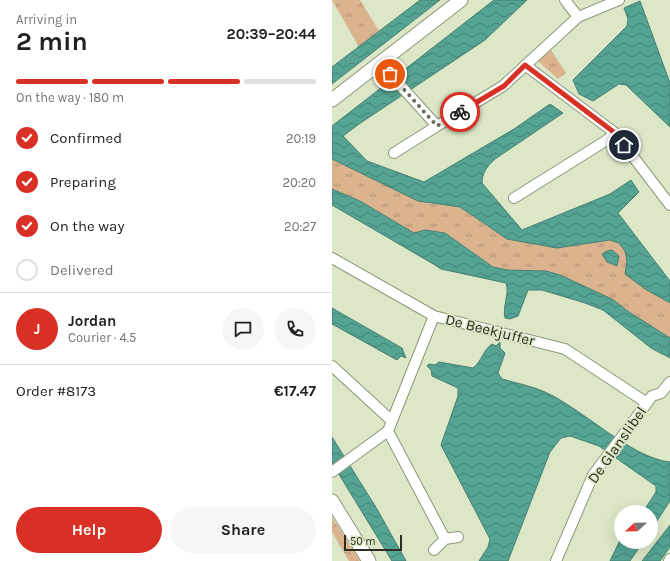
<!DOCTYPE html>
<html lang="en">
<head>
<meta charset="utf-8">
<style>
  :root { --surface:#fff; --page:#f6f6f6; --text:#202124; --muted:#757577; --line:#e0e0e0; --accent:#d93025 }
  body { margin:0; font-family:Karla,sans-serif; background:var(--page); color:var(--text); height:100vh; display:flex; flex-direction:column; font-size:15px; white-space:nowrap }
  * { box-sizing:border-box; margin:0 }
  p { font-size:13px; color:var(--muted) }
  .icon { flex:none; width:22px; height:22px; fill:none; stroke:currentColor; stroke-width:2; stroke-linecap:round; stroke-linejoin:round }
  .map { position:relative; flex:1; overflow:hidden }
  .details { display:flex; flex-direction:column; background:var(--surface); width:332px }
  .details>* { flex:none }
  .needle { width:26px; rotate:248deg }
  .tools { position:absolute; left:282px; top:505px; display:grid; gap:8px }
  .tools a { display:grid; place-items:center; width:44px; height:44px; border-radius:50%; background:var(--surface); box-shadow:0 4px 16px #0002; font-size:20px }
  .scale { position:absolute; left:12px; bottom:10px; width:58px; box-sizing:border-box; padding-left:4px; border:2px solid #2a2d21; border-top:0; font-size:11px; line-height:14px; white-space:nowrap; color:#2a2d21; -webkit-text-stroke:3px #dce7c7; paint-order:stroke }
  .pin { position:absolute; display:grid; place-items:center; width:34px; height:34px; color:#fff; margin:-17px; border:2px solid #fff; border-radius:50%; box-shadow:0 1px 4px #0007 }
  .courier { position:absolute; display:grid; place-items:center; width:40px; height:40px; margin:-20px; border:3px solid #d93025; border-radius:50%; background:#fff; color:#222; box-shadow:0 1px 5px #0007 }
  .summary em { font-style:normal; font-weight:700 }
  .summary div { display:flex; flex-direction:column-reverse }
  .summary { display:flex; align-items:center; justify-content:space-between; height:68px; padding:0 16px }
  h1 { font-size:26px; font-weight:700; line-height:30px }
  .bar { display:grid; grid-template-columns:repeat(4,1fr); gap:6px 4px; align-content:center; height:48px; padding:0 16px }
  .bar i { height:5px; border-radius:3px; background:var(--line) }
  .bar .selected { background:var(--accent) }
  .bar p { grid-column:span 4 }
  .line { display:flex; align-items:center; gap:10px; padding:0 16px; border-top:1px solid var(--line) }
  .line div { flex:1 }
  .round { display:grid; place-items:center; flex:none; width:42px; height:42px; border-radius:21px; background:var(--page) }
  ol { padding:0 16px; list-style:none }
  li { display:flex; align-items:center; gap:12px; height:44px }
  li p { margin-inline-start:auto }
  li .icon { padding:4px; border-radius:50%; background:var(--accent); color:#fff; stroke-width:4 }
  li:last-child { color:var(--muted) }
  li i { width:22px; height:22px; border:2px solid var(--line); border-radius:50% }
  .cta { display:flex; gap:8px; margin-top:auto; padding:8px 16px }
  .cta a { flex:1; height:46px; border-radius:24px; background:var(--accent); color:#fff; font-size:16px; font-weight:700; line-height:46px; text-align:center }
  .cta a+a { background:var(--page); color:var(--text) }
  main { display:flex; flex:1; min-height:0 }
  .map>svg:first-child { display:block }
</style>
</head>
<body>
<main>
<section class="details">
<div class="summary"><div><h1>2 min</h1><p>Arriving in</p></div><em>20:39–20:44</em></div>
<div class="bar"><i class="selected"></i><i class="selected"></i><i class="selected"></i><i></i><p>On the way · 180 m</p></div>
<ol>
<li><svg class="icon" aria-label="check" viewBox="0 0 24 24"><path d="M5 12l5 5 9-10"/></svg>Confirmed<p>20:19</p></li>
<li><svg class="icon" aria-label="check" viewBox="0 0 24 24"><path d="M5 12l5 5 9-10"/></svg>Preparing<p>20:20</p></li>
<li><svg class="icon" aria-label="check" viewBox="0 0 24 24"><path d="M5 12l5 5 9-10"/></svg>On the way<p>20:27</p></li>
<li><i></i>Delivered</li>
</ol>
<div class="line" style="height:72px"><b class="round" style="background:var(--accent);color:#fff">J</b><div><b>Jordan</b><p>Courier · 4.5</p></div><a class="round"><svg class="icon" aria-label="chat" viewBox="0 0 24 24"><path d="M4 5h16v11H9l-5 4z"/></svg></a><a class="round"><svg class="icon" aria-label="phone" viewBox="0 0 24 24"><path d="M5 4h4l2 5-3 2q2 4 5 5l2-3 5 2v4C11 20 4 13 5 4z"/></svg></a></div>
<div class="line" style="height:52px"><div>Order #8173</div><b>€17.47</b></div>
<div class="cta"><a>Help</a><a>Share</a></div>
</section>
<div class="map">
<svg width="338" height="561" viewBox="0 0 338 561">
  <defs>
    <pattern id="grass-tufts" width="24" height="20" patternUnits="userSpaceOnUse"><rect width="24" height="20" fill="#dbb38e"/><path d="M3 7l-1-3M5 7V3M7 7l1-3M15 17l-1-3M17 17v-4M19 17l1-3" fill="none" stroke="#b29274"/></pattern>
    <pattern id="forest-crowns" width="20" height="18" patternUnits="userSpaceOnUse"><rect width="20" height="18" fill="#dbb38e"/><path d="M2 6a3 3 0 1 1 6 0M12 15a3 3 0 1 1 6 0" fill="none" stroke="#b29274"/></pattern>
    <pattern id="water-waves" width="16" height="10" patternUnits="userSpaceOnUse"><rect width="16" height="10" fill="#54a393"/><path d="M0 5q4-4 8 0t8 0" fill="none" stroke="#468578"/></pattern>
  </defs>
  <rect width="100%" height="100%" fill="#dce7c7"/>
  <!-- grass -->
  <path fill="url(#grass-tufts)" d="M0 0H28L47 31 27 47Z
    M219 50 234 73 226 79 206 61Z
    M0 159 94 203 128 207 156 227 225 248 278 240 287 243 293 251 295 261 293 274 338 303V338L297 312 280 299 228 275 214 271 175 270 161 267 113 233 93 230 82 233 28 201 0 189Z"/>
  <!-- forest -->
  <path fill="url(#forest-crowns)" d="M0 517 28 561H17L0 532Z"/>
  <!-- water -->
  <path fill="url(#water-waves)" stroke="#478071" d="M88 0H108L0 84V67Z
    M162 0H195L153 40 27 124 11 136 35 161 92 182 182 129 218 104 231 113 163 159C155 166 150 173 150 183L190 230 278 194 299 180 307 192 286 213 338 281V303L313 289 293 274 295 261 293 251 287 243 278 240 225 248 175 239 128 207 86 201 0 159V126Z
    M308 1 338 83V127L294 85 287 84 261 101 247 94 241 80 295 26 296 19 292 8Z
    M0 189 28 201 82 233 93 230 113 233 161 267 175 270 214 271 228 275 280 299 297 312 338 338V358L319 348 271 310 253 303 210 290H196L186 316 178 319 173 318C170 306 178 295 174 283L109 269 103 265 0 205Z
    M280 250 287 256 285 266 275 262 270 254 275 251Z
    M0 308 70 348 74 358 69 356 65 360 0 324Z
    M168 342V348L173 353 166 373 170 379C184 383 200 386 213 392 251 409 299 458 338 462V501L319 530V512H311L324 492V486L267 446 238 436 229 438 218 452 176 561H147L156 547 158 539 109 445 126 396V388L100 376 99 370 95 366 97 364 103 365 107 362 141 368C150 361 151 350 160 344L164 346Z
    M0 437 45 509 74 561H60L0 463Z
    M338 525V547L328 561H310Z
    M289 538V542H311L298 561H278Z"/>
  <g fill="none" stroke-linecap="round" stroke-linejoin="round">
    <!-- minor casing -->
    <g stroke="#8d9779" stroke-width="12">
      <path id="minor" d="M233 0 246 17 287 0
        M48 63 105 126 171 86 246 17
        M193 65 283 133 338 205
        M62 153 105 126
        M182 198 275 140 283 133
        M0 258 102 316 233 349 315 403
        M0 366 60 421
        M56 431 113 539
        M0 472 56 431 102 316
        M102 550 113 539 126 537
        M224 561 261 475 315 403 320 396 329 393 338 382
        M337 561 338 559"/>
    </g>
    <!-- major casing -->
    <g stroke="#8d9779" stroke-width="15">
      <path id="major" d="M0 100 129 0
        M0 501 37 561"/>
    </g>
    <!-- minor -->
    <use href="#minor" stroke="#fff" stroke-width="10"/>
    <!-- major -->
    <use href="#major" stroke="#fff" stroke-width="13"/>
  </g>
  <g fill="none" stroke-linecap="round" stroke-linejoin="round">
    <!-- done -->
    <path stroke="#686e5b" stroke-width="4" stroke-dasharray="0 7.2" d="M58 74 105 126 128 112"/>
    <!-- route -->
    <path stroke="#d93025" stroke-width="5" d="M128 112 172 86 193 65 283 133 292 145"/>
  </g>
  <g text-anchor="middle" stroke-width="3.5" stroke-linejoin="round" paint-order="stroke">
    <!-- street labels -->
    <g font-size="15" fill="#2a2d21" stroke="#dce7c7">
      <text transform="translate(158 330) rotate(14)" y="5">De Beekjuffer</text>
      <text transform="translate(285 445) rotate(-55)" y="5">De Glanslibel</text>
    </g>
  </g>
</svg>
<div class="tools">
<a><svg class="needle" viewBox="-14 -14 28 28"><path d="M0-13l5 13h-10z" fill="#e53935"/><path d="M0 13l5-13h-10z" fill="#757577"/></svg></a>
</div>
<div class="scale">50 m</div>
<div class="pin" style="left:58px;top:74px;background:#ea580c"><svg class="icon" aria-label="bag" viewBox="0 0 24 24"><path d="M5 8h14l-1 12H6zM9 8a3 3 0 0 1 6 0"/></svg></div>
<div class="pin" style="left:292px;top:145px;background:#1f2937"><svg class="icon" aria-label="home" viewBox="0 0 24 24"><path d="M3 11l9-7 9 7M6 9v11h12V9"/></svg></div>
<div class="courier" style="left:128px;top:112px"><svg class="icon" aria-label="bike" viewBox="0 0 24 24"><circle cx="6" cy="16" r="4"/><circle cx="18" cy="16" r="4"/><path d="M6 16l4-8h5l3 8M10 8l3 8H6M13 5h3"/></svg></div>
</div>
</main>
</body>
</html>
